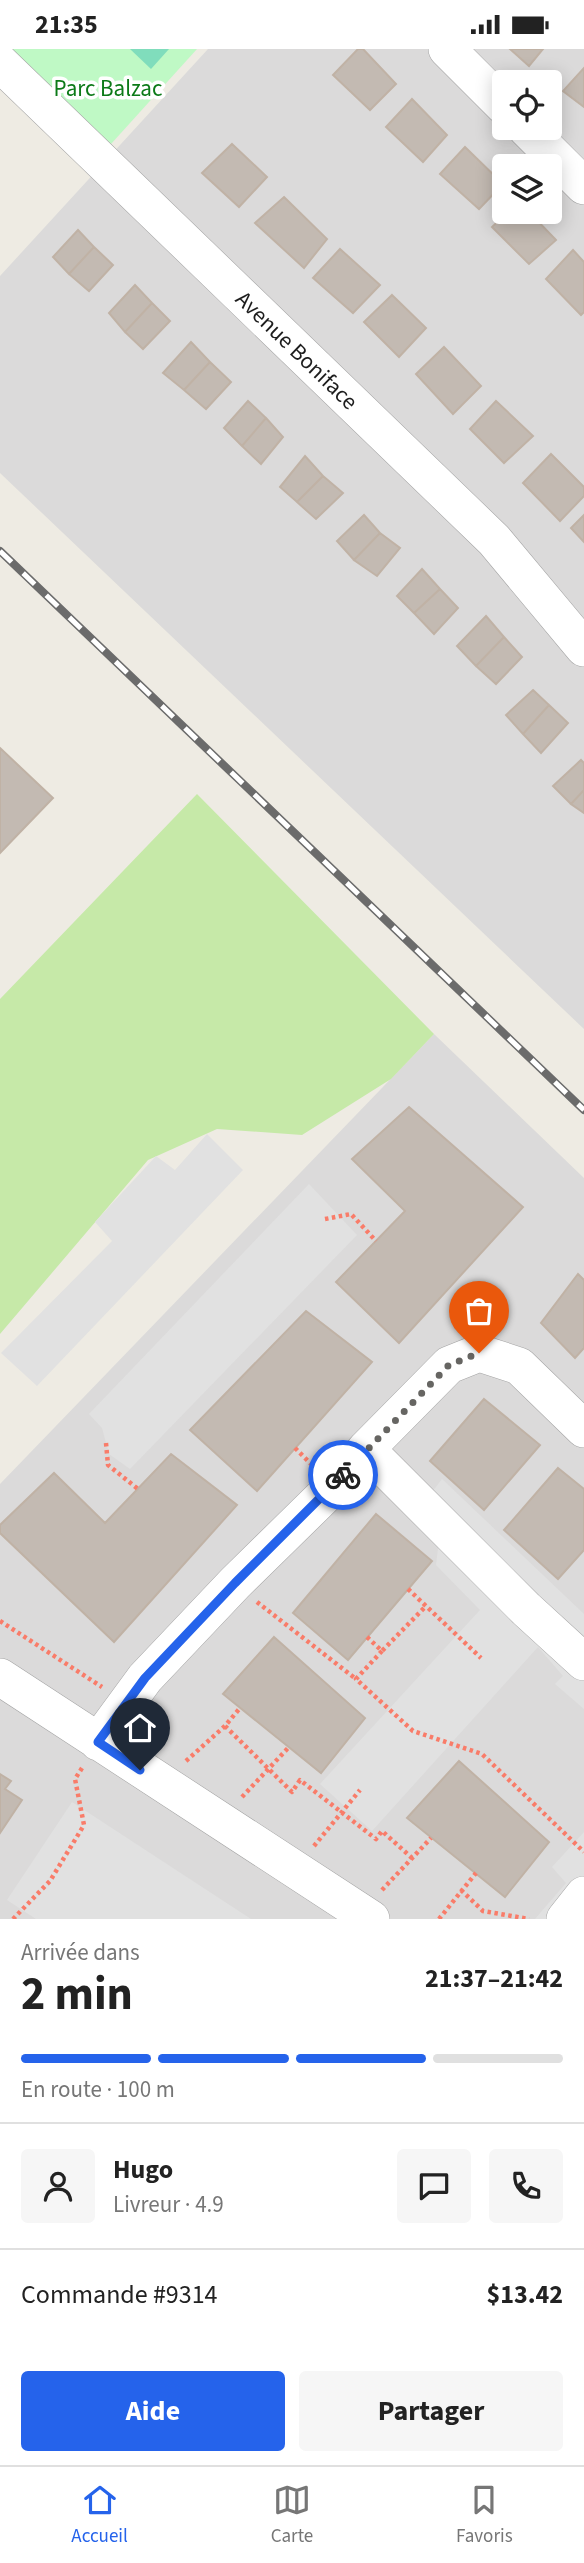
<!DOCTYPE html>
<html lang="fr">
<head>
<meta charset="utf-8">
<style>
  :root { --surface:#fff; --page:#f6f6f6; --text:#222; --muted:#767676; --line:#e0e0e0; --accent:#2563eb }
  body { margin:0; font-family:"Source Sans 3",sans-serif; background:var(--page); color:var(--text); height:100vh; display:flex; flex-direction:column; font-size:26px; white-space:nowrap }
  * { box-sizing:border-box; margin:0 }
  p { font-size:23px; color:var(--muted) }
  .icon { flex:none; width:38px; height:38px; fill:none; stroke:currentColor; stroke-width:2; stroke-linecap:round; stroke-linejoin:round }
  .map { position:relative; height:1870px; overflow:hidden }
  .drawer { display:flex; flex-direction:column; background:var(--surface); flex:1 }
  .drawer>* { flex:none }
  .tools { position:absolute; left:492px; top:21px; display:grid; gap:14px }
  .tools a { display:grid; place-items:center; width:70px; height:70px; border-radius:7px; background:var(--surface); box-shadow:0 4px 18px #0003; font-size:35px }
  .pin { position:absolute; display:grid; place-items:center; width:60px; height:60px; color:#fff; margin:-72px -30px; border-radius:50% 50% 50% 0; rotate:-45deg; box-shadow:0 0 7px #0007 }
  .pin .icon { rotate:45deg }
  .courier { position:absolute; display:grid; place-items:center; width:70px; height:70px; margin:-35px; border:5px solid #2563eb; border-radius:50%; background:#fff; color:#222; box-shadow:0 2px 9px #0007 }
  .headline em { font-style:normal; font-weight:700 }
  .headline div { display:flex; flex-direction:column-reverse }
  .headline { display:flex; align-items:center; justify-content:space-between; height:119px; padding:0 21px }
  h1 { font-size:46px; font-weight:700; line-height:52px }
  .bar { display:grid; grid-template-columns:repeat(4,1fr); gap:10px 7px; align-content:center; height:84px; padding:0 21px }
  .bar i { height:9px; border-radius:5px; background:var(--line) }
  .bar .on { background:var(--accent) }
  .bar p { grid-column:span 4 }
  .line { display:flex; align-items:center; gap:18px; padding:0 21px; border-top:2px solid var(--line) }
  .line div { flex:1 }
  .round { display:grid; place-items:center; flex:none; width:74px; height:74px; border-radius:7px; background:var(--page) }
  .primary-button { display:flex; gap:14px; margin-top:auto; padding:14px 21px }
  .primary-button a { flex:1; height:80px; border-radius:7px; background:var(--accent); color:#fff; font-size:28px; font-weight:700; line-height:80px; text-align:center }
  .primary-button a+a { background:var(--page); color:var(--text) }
  .status { display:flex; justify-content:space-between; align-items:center; height:49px; padding:0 35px; background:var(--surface); direction:ltr }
  .status svg { height:19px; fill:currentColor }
  .tabs { display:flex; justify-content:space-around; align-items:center; height:98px; border-top:2px solid var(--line); background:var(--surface); font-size:19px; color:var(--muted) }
  .tabs a { display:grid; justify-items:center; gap:4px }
  .tabs .on { color:var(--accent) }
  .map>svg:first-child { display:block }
</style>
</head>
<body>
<div class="status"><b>21:35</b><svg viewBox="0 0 49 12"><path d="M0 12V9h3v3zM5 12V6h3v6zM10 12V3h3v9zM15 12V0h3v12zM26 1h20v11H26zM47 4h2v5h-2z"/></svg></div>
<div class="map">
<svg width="584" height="1870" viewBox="0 0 584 1870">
  <rect width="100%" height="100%" fill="#eeebe3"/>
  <!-- residential -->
  <path fill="#dbdada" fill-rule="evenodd" d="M208 0H584V980L0 424V227ZM504 33H550V79H504ZM504 117H550V163H504Z
    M434 985 584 1129V1870H0V1435Z"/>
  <!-- grass -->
  <path fill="#c6e9a8" d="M197 745 434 985 391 1030 302 1086 217 1080 148 1111 0 1285V950Z"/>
  <!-- park -->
  <path fill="#bff9c5" d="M8 0H197L111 95Z"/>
  <!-- pitch -->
  <path fill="#80ddbc" d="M130 0H169L151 20Z"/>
  <!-- parking -->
  <path fill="#e1e1e1" d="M207 1085 243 1121 37 1337 1 1304 112 1192 95 1173 156 1107 175 1121Z
    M309 1135 357 1186 130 1420 109 1405 102 1379 89 1365Z
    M442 1430 584 1565V1660L555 1635 563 1627 538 1598 372 1782 320 1735 480 1561 436 1516 439 1491 413 1468Z
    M72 1753 251 1870H36L7 1851Z
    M584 1783V1870H535L566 1834 552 1818Z"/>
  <!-- building -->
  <path fill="#c3bab2" stroke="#c0b2a5" stroke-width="2" d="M358 0H363L396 35 370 61 333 26Z
    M510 0H543L529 17Z
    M584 19V58L563 42Z
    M412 50 447 86 423 113 386 78Z
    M232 95 267 128 239 158 202 124Z
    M465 98 503 135 479 160 440 125Z
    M284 148 327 190 304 219 255 174Z
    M508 163H529L556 191 529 215 492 178Z
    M78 181 94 198 69 225 53 208Z
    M94 198 113 216 89 242 69 225Z
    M340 200 380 236 353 264 313 229Z
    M573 201 584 213V263L581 266 546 230Z
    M135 236 152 254 125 283 109 264Z
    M392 246 426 279 399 308 364 273Z
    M152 254 170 272 143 300 125 283Z
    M191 293 210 313 184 341 163 324Z
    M444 298 481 337 453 365 416 325Z
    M210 313 231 333 206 360 184 341Z
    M248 352 266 369 242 397 224 379Z
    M496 352 533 387 504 414 470 380Z
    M266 369 283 388 261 415 242 397Z
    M551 405 584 438V447L560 472 523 434Z
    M305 407 323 427 297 453 280 438Z
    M323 427 343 444 316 470 297 453Z
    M364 466 380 484 354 511 337 492Z
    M584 466V493L571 479Z
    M380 484 400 499 377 527 354 511Z
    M422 520 440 540 414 564 397 547Z
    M440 540 458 559 434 585 414 564Z
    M486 567 504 588 476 617 457 597Z
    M504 588 522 608 496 635 476 617Z
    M533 641 549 656 523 685 506 666Z
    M549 656 568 674 541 704 523 685Z
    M0 699 53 749 0 804Z
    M581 711 584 714V741L571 755 553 737Z
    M584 741V764L571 755Z
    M409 1058 523 1158 399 1294 336 1233 405 1162 352 1110Z
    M578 1225 584 1231V1299L575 1309 541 1274Z
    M306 1262 372 1313 257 1442 190 1381Z
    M484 1350 540 1396 484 1461 430 1412Z
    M171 1405 237 1456 114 1593 0 1484V1476L54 1424 105 1474Z
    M558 1419 584 1440V1501L558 1530 504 1481Z
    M376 1465 432 1512 348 1611 293 1564Z
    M274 1588 365 1669 321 1724 223 1645Z
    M459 1712 549 1793 505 1848 407 1769Z
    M0 1725 11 1732 5 1740 22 1751 0 1784Z"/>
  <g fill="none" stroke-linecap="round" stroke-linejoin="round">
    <!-- minor casing -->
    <g stroke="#a4a4a4" stroke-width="38">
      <path id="minor" d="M447 0 504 57
        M0 14 494 491 584 599
        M526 79 584 137
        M366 1400 526 1560 584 1613
        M0 1628 371 1870
        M98 1693 145 1629 235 1534 334 1437 366 1400 449 1316 479 1304 519 1317 584 1380
        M565 1870 584 1846"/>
    </g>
    <!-- path -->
    <path stroke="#f97c69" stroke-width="4.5" stroke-dasharray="3.5 3.5" stroke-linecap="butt" d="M325 1170 351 1165 376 1192
      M106 1394 108 1416 138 1440
      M295 1399 312 1416
      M408 1540 481 1609
      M257 1553 356 1630
      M0 1572 102 1638
      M367 1588 382 1602 426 1557
      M382 1602 356 1630 413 1682 482 1705 584 1803
      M225 1677 292 1743 300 1731 376 1790 382 1782 412 1809
      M186 1712 225 1677 240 1659
      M242 1748 289 1698
      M314 1797 360 1741
      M382 1841 431 1789
      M461 1841 483 1862 529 1870
      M13 1870 50 1832 84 1776 75 1730 82 1719
      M439 1870 476 1824"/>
    <!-- minor -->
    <use href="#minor" stroke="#fff" stroke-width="37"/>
    <!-- rail casing -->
    <g stroke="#6b6b6b" stroke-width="8">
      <path id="rail" d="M0 502 584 1061"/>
    </g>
    <!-- rail -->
    <use href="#rail" stroke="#fff" stroke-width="5" stroke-dasharray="16" stroke-linecap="butt"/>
  </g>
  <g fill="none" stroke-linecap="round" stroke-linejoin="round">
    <!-- done -->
    <path stroke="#666562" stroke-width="7" stroke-dasharray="0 12.6" d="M343 1426 449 1316 479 1304"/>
    <!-- route -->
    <path stroke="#2563eb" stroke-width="9" d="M140 1721 98 1693 145 1629 235 1534 343 1426"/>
  </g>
  <g text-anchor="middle" stroke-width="7" stroke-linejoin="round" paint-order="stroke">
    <!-- park labels -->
    <g font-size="23" fill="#0c7a18" stroke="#fff">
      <text x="108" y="47">Parc Balzac</text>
    </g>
    <!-- street labels -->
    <g font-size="23" fill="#1d1d1d" stroke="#fff">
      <text transform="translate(297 301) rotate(44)" y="8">Avenue Boniface</text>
    </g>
  </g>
</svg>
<div class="tools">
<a><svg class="icon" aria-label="locate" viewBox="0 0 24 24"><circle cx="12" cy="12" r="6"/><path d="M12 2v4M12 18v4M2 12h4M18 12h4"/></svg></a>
<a><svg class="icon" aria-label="layers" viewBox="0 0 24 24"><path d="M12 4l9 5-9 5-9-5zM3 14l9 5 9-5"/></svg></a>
</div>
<div class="pin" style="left:479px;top:1304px;background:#ea580c"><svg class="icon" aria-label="bag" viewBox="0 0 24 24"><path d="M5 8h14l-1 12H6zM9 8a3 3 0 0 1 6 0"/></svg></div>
<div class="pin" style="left:140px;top:1721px;background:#1f2937"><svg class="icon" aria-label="home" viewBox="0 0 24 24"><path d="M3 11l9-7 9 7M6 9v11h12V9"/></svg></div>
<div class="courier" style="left:343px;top:1426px"><svg class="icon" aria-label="bike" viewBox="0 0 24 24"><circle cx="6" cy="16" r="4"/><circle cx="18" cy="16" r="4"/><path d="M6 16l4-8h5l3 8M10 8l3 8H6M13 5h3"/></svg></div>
</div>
<section class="drawer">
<div class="headline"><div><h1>2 min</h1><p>Arrivée dans</p></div><em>21:37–21:42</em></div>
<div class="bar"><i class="on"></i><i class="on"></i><i class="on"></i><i></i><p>En route · 100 m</p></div>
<div class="line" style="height:126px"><a class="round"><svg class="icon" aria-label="person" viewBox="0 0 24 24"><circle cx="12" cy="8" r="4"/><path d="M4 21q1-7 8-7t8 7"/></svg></a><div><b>Hugo</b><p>Livreur · 4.9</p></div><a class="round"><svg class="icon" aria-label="chat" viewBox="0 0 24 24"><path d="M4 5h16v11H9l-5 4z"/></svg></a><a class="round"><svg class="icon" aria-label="phone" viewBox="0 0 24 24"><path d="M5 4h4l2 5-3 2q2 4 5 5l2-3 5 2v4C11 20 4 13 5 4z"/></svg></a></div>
<div class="line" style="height:91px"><div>Commande #9314</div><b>$13.42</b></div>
<div class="primary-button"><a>Aide</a><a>Partager</a></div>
</section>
<nav class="tabs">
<a class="on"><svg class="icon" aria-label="home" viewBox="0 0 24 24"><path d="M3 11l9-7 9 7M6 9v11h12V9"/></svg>Accueil</a>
<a><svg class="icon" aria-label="map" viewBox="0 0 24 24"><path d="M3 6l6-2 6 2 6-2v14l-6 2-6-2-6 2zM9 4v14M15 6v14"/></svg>Carte</a>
<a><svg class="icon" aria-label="saved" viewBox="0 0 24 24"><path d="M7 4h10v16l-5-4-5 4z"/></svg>Favoris</a>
</nav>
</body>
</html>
